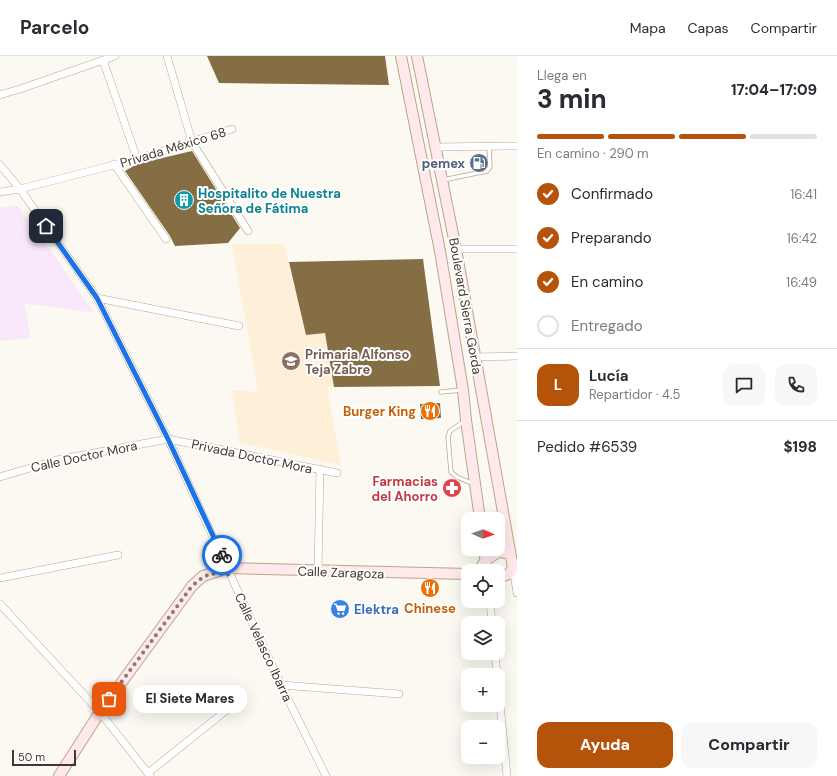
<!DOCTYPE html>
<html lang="es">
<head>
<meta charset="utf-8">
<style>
  :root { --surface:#fff; --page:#f7f7f7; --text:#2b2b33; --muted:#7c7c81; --line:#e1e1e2; --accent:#b45309 }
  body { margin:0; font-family:"DM Sans",sans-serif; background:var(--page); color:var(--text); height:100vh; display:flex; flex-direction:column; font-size:15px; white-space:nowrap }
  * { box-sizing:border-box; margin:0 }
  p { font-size:13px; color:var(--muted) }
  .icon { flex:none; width:22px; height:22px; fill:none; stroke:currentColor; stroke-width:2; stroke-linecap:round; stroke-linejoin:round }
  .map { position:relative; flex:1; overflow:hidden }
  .sheet { display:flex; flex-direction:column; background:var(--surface); width:320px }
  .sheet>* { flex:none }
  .needle { width:26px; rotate:92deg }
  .controls { position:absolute; left:461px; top:456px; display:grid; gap:8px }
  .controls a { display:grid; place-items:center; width:44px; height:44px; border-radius:8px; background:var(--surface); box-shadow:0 4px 16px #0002; font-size:20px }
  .scale { position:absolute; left:12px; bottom:10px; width:64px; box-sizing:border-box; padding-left:4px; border:2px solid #41392d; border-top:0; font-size:11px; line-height:14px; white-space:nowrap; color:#41392d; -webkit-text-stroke:3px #fff; paint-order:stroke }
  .pin { position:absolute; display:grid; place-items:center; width:34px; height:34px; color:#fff; margin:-17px; border-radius:8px; box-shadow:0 2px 6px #0006 }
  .courier { position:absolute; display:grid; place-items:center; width:40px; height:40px; margin:-20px; border:3px solid #1a73e8; border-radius:50%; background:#fff; color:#222; box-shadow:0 1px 5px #0007 }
  .bubble { position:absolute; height:28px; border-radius:12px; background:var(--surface); box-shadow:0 4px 16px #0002; font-size:13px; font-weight:800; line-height:28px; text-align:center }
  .summary em { font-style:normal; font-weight:800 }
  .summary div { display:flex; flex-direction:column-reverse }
  .summary { display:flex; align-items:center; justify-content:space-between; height:68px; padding:0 20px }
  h1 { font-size:26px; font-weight:800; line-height:30px }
  .bar { display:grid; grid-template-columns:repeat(4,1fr); gap:6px 4px; align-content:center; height:48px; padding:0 20px }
  .bar i { height:5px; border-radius:3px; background:var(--line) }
  .bar .selected { background:var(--accent) }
  .bar p { grid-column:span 4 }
  .line { display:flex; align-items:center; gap:10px; padding:0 20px; border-top:1px solid var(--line) }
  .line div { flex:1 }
  .round { display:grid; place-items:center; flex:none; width:42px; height:42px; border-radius:12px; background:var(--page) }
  ol { padding:0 20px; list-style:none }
  li { display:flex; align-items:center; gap:12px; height:44px }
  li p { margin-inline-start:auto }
  li .icon { padding:4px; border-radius:50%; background:var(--accent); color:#fff; stroke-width:4 }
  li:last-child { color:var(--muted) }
  li i { width:22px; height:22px; border:2px solid var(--line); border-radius:50% }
  .button { display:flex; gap:8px; margin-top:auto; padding:8px 20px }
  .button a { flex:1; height:46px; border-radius:12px; background:var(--accent); color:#fff; font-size:16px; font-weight:800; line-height:46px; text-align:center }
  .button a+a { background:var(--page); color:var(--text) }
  header { display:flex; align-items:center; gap:24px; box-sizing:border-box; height:56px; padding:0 20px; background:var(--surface); border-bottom:1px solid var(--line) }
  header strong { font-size:19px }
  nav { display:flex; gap:22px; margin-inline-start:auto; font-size:14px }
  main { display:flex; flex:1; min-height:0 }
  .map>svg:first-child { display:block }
</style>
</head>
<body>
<header>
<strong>Parcelo</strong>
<nav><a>Mapa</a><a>Capas</a><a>Compartir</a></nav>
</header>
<main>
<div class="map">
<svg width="517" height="720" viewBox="0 0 517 720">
  <rect width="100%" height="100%" fill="#fcf8f2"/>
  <!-- built -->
  <path fill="#fef0d8" d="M232 188H284L306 279 325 277 334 331H327L341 409 240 387 232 334 258 336Z"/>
  <!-- medical -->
  <path fill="#f9e8fa" d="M17 149 56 202 94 257 24 247 31 282 0 285V152Z"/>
  <!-- building -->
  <path fill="#856d44" d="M207 0H385L389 29 219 27Z
    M192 95 240 172 228 187 175 190 170 180 125 115 137 108Z
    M423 203 440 330 334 331 325 277 306 279 289 206Z
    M440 347 441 362 421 363 420 348Z"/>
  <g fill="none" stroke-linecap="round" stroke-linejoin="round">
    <!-- lane casing -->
    <g stroke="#baa789" stroke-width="5">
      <path id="lane" d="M443 124 487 115 490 111 489 90
        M441 336 462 334
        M465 365 450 375 448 381 451 416 457 421 474 428"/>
    </g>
    <!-- street casing -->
    <g stroke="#baa789" stroke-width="8">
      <path id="street" d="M167 0 192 86 248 175
        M103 4 137 103
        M0 39 20 33 115 0
        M436 91 517 90
        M114 108 166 183
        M0 109 20 133 97 242 168 383 281 629 326 720
        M0 136 20 133 137 103 232 73
        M456 193H517
        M97 242 239 270
        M476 301 517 300
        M0 421 57 404 168 383 337 417
        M513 512 517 537
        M318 515 320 413
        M0 522 118 499
        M490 545 492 567
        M0 548 100 656 150 720
        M495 597 497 619
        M498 628 507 720
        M281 629 399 638
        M148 717 238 645"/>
    </g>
    <!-- secondary casing -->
    <g stroke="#baa789" stroke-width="12">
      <path id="secondary" d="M401 0 440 195 463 334 466 364 480 463
        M417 0 456 193 513 512 509 518 498 522
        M484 493 487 515
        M478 515 486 504 498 496 507 497 511 500
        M59 720 100 656 192 530 203 520 228 512 468 518"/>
    </g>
    <!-- lane -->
    <use href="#lane" stroke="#fff" stroke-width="3.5"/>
    <!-- street -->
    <use href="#street" stroke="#fff" stroke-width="7"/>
    <!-- secondary -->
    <use href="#secondary" stroke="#ffe9eb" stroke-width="10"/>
  </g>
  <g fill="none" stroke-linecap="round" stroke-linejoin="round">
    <!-- done -->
    <path stroke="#827c72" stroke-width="4" stroke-dasharray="0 7.2" d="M109 643 192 530C207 517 211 516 231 519L222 499"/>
    <!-- route -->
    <path stroke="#1a73e8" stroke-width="5" d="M46 170 97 242 168 383 222 499"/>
  </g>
  <!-- icons -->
  <defs>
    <g id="fuel-disc" transform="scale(1)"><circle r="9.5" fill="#5c6f8a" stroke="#fff"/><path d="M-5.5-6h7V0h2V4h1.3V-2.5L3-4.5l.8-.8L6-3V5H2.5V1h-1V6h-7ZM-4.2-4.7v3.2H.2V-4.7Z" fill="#fff"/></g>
    <g id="building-disc" transform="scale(1)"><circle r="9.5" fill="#0f9aa8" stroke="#fff"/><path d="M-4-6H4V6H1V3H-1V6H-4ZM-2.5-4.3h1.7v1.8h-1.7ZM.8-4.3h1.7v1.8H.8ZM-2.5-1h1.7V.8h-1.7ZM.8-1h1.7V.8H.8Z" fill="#fff"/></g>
    <g id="school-disc" transform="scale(1)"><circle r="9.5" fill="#8d6e63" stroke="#fff"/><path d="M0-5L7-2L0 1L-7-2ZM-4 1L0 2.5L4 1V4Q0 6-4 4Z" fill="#fff"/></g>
    <g id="restaurant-disc" transform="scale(1)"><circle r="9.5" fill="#e8710a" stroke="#fff"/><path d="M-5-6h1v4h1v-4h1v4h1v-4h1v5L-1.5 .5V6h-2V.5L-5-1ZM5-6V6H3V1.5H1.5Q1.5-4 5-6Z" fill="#fff"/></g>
    <g id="pharmacy-disc" transform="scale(1)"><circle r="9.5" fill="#e0444e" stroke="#fff"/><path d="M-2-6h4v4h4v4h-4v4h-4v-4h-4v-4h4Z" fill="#fff"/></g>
    <g id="supermarket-disc" transform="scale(1)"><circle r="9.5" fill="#3f7fe0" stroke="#fff"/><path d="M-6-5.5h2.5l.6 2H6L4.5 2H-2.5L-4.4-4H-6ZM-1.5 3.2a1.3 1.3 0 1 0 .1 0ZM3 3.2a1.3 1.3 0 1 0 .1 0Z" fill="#fff"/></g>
  </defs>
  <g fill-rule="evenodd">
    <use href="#fuel-disc" x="479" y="107"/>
    <use href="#building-disc" x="184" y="144"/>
    <use href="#school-disc" x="291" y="305"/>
    <use href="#restaurant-disc" x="430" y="355"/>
    <use href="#pharmacy-disc" x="452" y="432"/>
    <use href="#restaurant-disc" x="430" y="532"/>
    <use href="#supermarket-disc" x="340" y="553"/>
  </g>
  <g text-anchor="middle" stroke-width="4" stroke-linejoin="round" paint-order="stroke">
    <!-- street labels -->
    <g font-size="13" fill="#41392d" stroke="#fff">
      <text transform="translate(173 91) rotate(-17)" y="5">Privada México 68</text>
      <text transform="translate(466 250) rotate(80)" y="5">Boulevard Sierra Gorda</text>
      <text transform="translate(84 400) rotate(-12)" y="5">Calle Doctor Mora</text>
      <text transform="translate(252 400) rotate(12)" y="5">Privada Doctor Mora</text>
      <text transform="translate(341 516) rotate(2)" y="5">Calle Zaragoza</text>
      <text transform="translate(264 591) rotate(65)" y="5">Calle Velasco Ibarra</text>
    </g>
    <!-- service labels -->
    <g font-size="13" font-weight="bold" fill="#4e5e75" stroke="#fff" text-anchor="end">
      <text x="465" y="112">pemex</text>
    </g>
    <!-- culture labels -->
    <g font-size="13" font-weight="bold" fill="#0d838f" stroke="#fff" text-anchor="start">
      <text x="198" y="142">Hospitalito de Nuestra<tspan x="198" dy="15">Señora de Fátima</tspan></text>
    </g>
    <!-- education labels -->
    <g font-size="13" font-weight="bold" fill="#785e54" stroke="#fff" text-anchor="start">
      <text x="305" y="303">Primaria Alfonso<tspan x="305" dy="15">Teja Zabre</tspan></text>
    </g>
    <!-- food labels -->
    <g font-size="13" font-weight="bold" fill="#c56008" stroke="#fff" text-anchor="end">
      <text x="416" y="360">Burger King</text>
      <text x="430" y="557" text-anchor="middle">Chinese</text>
    </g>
    <!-- health labels -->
    <g font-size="13" font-weight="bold" fill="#be3a42" stroke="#fff" text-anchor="end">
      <text x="438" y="430">Farmacias<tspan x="438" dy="15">del Ahorro</tspan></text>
    </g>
    <!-- shop labels -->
    <g font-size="13" font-weight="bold" fill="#366cbe" stroke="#fff" text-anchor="start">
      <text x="354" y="558">Elektra</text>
    </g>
  </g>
</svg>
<div class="controls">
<a><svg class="needle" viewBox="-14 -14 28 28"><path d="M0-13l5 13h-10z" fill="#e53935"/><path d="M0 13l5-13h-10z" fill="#7c7c81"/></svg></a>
<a><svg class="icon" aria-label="locate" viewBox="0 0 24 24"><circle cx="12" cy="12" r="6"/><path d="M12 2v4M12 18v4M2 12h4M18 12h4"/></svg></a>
<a><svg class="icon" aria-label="layers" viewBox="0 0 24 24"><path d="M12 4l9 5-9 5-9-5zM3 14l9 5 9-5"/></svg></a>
<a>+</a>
<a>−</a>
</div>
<div class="scale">50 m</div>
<div class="pin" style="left:109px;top:643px;background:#ea580c"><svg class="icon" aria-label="bag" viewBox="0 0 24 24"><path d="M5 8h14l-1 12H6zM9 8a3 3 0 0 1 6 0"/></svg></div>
<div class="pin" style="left:46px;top:170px;background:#1f2937"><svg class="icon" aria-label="home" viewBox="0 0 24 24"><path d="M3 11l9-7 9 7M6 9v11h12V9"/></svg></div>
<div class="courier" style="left:222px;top:499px"><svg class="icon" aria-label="bike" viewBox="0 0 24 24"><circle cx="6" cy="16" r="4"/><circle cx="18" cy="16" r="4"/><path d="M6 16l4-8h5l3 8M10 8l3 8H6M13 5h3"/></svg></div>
<div class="bubble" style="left:133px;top:629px;width:114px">El Siete Mares</div>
</div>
<section class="sheet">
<div class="summary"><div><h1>3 min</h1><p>Llega en</p></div><em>17:04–17:09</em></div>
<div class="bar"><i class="selected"></i><i class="selected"></i><i class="selected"></i><i></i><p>En camino · 290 m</p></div>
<ol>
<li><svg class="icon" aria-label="check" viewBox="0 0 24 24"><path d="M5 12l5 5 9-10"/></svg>Confirmado<p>16:41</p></li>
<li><svg class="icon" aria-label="check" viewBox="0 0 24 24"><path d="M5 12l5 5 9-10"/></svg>Preparando<p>16:42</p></li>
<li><svg class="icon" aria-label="check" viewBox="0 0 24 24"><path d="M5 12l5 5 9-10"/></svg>En camino<p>16:49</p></li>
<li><i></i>Entregado</li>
</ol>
<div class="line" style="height:72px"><b class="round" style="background:var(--accent);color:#fff">L</b><div><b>Lucía</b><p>Repartidor · 4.5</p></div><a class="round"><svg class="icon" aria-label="chat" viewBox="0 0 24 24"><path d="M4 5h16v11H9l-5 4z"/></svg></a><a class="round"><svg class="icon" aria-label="phone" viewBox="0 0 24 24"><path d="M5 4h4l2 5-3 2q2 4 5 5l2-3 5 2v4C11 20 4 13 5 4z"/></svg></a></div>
<div class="line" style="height:52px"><div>Pedido #6539</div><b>$198</b></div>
<div class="button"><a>Ayuda</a><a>Compartir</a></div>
</section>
</main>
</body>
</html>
